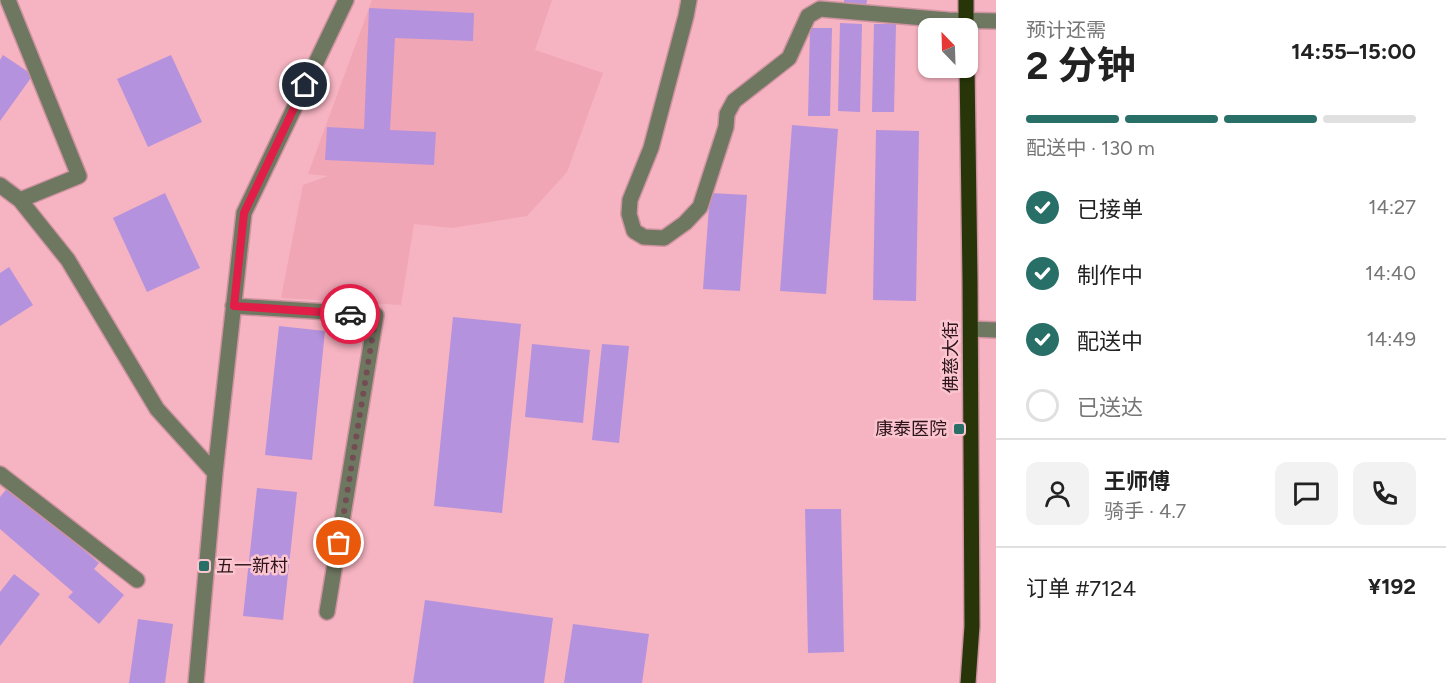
<!DOCTYPE html>
<html lang="zh">
<head>
<meta charset="utf-8">
<style>
  :root { --surface:#fff; --page:#f2f2f2; --text:#222; --muted:#767676; --line:#e0e0e0; --accent:#276f67 }
  body { margin:0; font-family:Figtree,"Noto Sans SC",sans-serif; background:var(--page); color:var(--text); height:100vh; display:flex; flex-direction:column; font-size:22px; white-space:nowrap }
  * { box-sizing:border-box; margin:0 }
  p { font-size:20px; color:var(--muted) }
  .icon { flex:none; width:33px; height:33px; fill:none; stroke:currentColor; stroke-width:2; stroke-linecap:round; stroke-linejoin:round }
  .map { position:relative; flex:1; overflow:hidden }
  .panel { display:flex; flex-direction:column; background:var(--surface); width:450px }
  .panel>* { flex:none }
  .needle { width:39px; rotate:337deg }
  .buttons { position:absolute; left:918px; top:18px; display:grid; gap:12px }
  .buttons a { display:grid; place-items:center; width:60px; height:60px; border-radius:12px; background:var(--surface); box-shadow:0 2px 4px #0004; font-size:30px }
  .pin { position:absolute; display:grid; place-items:center; width:51px; height:51px; color:#fff; margin:-26px; border:3px solid #fff; border-radius:50%; box-shadow:0 2px 6px #0007 }
  .courier { position:absolute; display:grid; place-items:center; width:60px; height:60px; margin:-30px; border:4px solid #e11d48; border-radius:50%; background:#fff; color:#222; box-shadow:0 2px 8px #0007 }
  .overview em { font-style:normal; font-weight:700 }
  .overview div { display:flex; flex-direction:column-reverse }
  .overview { display:flex; align-items:center; justify-content:space-between; height:102px; padding:0 30px }
  h1 { font-size:39px; font-weight:700; line-height:45px }
  .bar { display:grid; grid-template-columns:repeat(4,1fr); gap:9px 6px; align-content:center; height:72px; padding:0 30px }
  .bar i { height:8px; border-radius:4px; background:var(--line) }
  .bar .selected { background:var(--accent) }
  .bar p { grid-column:span 4 }
  .line { display:flex; align-items:center; gap:15px; padding:0 30px; border-top:2px solid var(--line) }
  .line div { flex:1 }
  .round { display:grid; place-items:center; flex:none; width:63px; height:63px; border-radius:12px; background:var(--page) }
  ol { padding:0 30px; list-style:none }
  li { display:flex; align-items:center; gap:18px; height:66px }
  li p { margin-inline-start:auto }
  li .icon { padding:6px; border-radius:50%; background:var(--accent); color:#fff; stroke-width:4 }
  li:last-child { color:var(--muted) }
  li i { width:33px; height:33px; border:3px solid var(--line); border-radius:50% }
  main { display:flex; flex:1; min-height:0 }
  .map>svg:first-child { display:block }
</style>
</head>
<body>
<main>
<div class="map">
<svg width="996" height="683" viewBox="0 0 996 683">
  <rect width="100%" height="100%" fill="#f6b3c1"/>
  <!-- built -->
  <path fill="#f1a6b6" d="M372 0H552L535 50 603 73 567 172 527 216 452 228 414 224 401 305 281 298 303 185 328 176 308 174Z"/>
  <!-- building -->
  <path fill="#b592dd" d="M844 0H867L866 7H844Z
    M369 8 474 13 473 41 395 38 390 130 436 132 434 165 325 160 327 127 364 129Z
    M840 23 862 24 860 112 838 111Z
    M874 24H896L894 112H872Z
    M810 28H832L830 116H808Z
    M3 55 33 75 0 121V60Z
    M171 55 202 122 148 147 117 79Z
    M792 125 838 129 826 294 780 291Z
    M876 130 919 131 916 301 873 300Z
    M165 193 200 268 147 292 113 218Z
    M710 193 747 195 740 291 703 289Z
    M9 267 33 305 0 326V273Z
    M453 317 521 324 502 513 434 506Z
    M279 326 325 331 312 460 265 455Z
    M532 344 590 350 583 423 525 417Z
    M602 344 629 346 619 443 592 440Z
    M9 486 99 563 94 569 124 595 99 624 68 597 73 592 0 529V497Z
    M257 488 297 492 283 620 243 616Z
    M805 509H841L844 652 808 653Z
    M14 574 40 594 0 646V592Z
    M425 600 553 618 544 683H413Z
    M138 619 173 624 165 683H129Z
    M573 624 649 634 642 683H564Z"/>
  <g fill="none" stroke-linecap="round" stroke-linejoin="round">
    <!-- minor casing -->
    <g stroke="#ce93a0" stroke-width="18">
      <path id="minor" d="M8 0 79 176 20 200
        M689 0 686 16 651 148 630 200 629 214 634 231 644 237 664 238 685 223 700 207 726 127 727 114 734 101 789 58 808 16 820 9 948 20 996 21
        M0 185 20 200 68 260 157 409 215 473
        M233 306 376 315 327 612
        M971 329 996 330
        M0 474 137 580
        M196 683 215 473 244 213 346 0"/>
    </g>
    <!-- major casing -->
    <g stroke="#ce93a0" stroke-width="18">
      <path id="major" d="M966 0V28
        M967 68 970 279 972 626 968 683"/>
    </g>
    <!-- minor -->
    <use href="#minor" stroke="#6e7760" stroke-width="15"/>
    <!-- major -->
    <use href="#major" stroke="#283508" stroke-width="15"/>
  </g>
  <g fill="none" stroke-linecap="round" stroke-linejoin="round">
    <!-- done -->
    <path stroke="#734c54" stroke-width="6" stroke-dasharray="0 10.8" d="M339 543 376 315 350 314"/>
    <!-- route -->
    <path stroke="#e11d48" stroke-width="8" d="M305 85 244 213 234 306 350 314"/>
  </g>
  <!-- markers -->
  <g fill="#276f67" stroke="#fbc4cf" stroke-width="2">
    <rect x="953" y="423" width="12" height="12" rx="3"/>
    <rect x="198" y="560" width="12" height="12" rx="3"/>
  </g>
  <g text-anchor="middle" stroke-width="5" stroke-linejoin="round" paint-order="stroke">
    <!-- street labels -->
    <g font-size="18" fill="#2c141a" stroke="#fbc4cf">
      <text transform="translate(951 357) rotate(-90)" y="6">佛慈大街</text>
    </g>
    <!-- poi labels -->
    <g font-size="18" fill="#2c141a" stroke="#fbc4cf" text-anchor="end">
      <text x="947" y="435">康泰医院</text>
      <text x="216" y="572" text-anchor="start">五一新村</text>
    </g>
  </g>
</svg>
<div class="buttons">
<a><svg class="needle" viewBox="-14 -14 28 28"><path d="M0-13l5 13h-10z" fill="#e53935"/><path d="M0 13l5-13h-10z" fill="#767676"/></svg></a>
</div>
<div class="pin" style="left:339px;top:543px;background:#ea580c"><svg class="icon" aria-label="bag" viewBox="0 0 24 24"><path d="M5 8h14l-1 12H6zM9 8a3 3 0 0 1 6 0"/></svg></div>
<div class="pin" style="left:305px;top:85px;background:#1f2937"><svg class="icon" aria-label="home" viewBox="0 0 24 24"><path d="M3 11l9-7 9 7M6 9v11h12V9"/></svg></div>
<div class="courier" style="left:350px;top:314px"><svg class="icon" aria-label="car" viewBox="0 0 24 24"><path d="M5 17H2v-5l4-1 3-4h7l3 4 3 1v5h-3M9 17h6M6 11h13"/><circle cx="7" cy="17" r="2"/><circle cx="17" cy="17" r="2"/></svg></div>
</div>
<section class="panel">
<div class="overview"><div><h1>2 分钟</h1><p>预计还需</p></div><em>14:55–15:00</em></div>
<div class="bar"><i class="selected"></i><i class="selected"></i><i class="selected"></i><i></i><p>配送中 · 130 m</p></div>
<ol>
<li><svg class="icon" aria-label="check" viewBox="0 0 24 24"><path d="M5 12l5 5 9-10"/></svg>已接单<p>14:27</p></li>
<li><svg class="icon" aria-label="check" viewBox="0 0 24 24"><path d="M5 12l5 5 9-10"/></svg>制作中<p>14:40</p></li>
<li><svg class="icon" aria-label="check" viewBox="0 0 24 24"><path d="M5 12l5 5 9-10"/></svg>配送中<p>14:49</p></li>
<li><i></i>已送达</li>
</ol>
<div class="line" style="height:108px"><a class="round"><svg class="icon" aria-label="person" viewBox="0 0 24 24"><circle cx="12" cy="8" r="4"/><path d="M4 21q1-7 8-7t8 7"/></svg></a><div><b>王师傅</b><p>骑手 · 4.7</p></div><a class="round"><svg class="icon" aria-label="chat" viewBox="0 0 24 24"><path d="M4 5h16v11H9l-5 4z"/></svg></a><a class="round"><svg class="icon" aria-label="phone" viewBox="0 0 24 24"><path d="M5 4h4l2 5-3 2q2 4 5 5l2-3 5 2v4C11 20 4 13 5 4z"/></svg></a></div>
<div class="line" style="height:78px"><div>订单 #7124</div><b>¥192</b></div>
</section>
</main>
</body>
</html>
